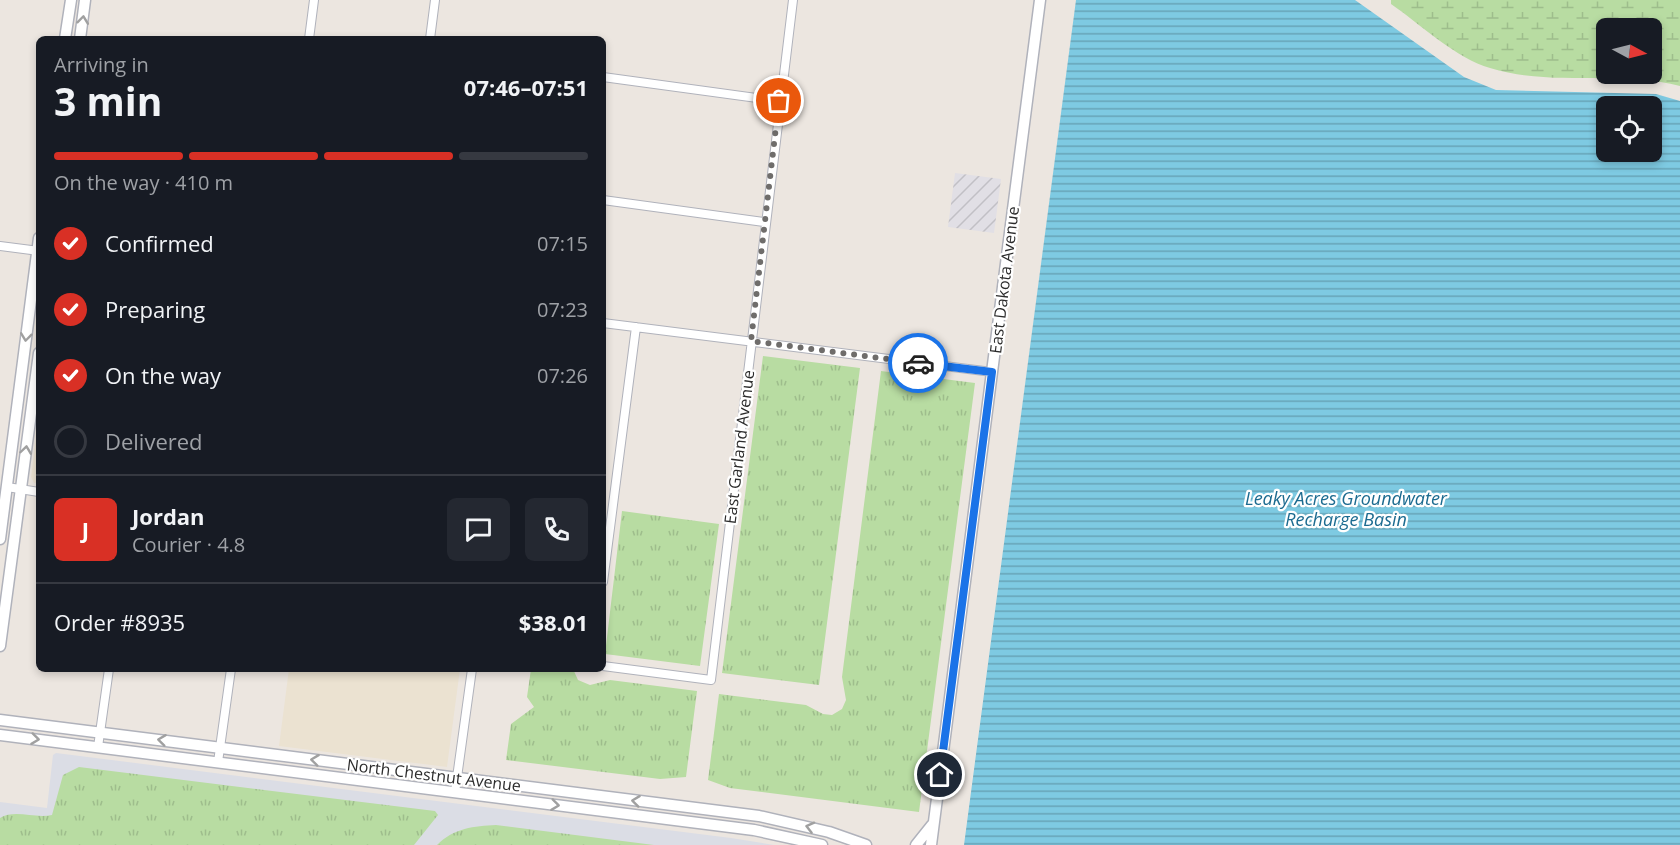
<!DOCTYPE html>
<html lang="en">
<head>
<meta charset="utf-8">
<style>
  :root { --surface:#171b24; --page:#242831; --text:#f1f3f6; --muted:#9ea1a6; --line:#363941; --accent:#d93025 }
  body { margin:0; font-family:"Open Sans",sans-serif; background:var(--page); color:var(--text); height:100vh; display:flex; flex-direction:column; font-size:22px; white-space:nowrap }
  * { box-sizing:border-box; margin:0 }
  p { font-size:20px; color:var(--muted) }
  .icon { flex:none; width:33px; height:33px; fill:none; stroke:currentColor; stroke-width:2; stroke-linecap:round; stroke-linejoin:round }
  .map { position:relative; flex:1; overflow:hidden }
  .side { position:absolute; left:36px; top:36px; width:570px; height:636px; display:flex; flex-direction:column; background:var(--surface); border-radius:9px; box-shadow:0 3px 9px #0003 }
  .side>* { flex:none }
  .needle { width:39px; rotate:97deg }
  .buttons { position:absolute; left:1596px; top:18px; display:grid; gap:12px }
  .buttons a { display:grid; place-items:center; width:66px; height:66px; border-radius:9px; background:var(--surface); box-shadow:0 3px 9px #0003; font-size:30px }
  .pin { position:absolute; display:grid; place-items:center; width:51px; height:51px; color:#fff; margin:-26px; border:3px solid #fff; border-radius:50%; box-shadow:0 2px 6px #0007 }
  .courier { position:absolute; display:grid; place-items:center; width:60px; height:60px; margin:-30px; border:4px solid #1a73e8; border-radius:50%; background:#fff; color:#222; box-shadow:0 2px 8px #0007 }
  .summary em { font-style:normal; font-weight:700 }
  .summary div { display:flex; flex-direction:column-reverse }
  .summary { display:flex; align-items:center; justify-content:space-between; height:102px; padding:0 18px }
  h1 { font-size:39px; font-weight:700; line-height:45px }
  .bar { display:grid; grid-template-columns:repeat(4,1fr); gap:9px 6px; align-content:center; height:72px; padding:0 18px }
  .bar i { height:8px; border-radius:4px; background:var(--line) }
  .bar .current { background:var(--accent) }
  .bar p { grid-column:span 4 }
  .line { display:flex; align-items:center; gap:15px; padding:0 18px; border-top:2px solid var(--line) }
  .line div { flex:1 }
  .round { display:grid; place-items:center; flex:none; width:63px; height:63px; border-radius:9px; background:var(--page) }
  ol { padding:0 18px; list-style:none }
  li { display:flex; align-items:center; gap:18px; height:66px }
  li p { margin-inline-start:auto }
  li .icon { padding:6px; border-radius:50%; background:var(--accent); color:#fff; stroke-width:4 }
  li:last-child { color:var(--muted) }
  li i { width:33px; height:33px; border:3px solid var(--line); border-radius:50% }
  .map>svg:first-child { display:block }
</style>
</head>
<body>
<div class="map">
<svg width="1680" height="845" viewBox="0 0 1680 845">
  <defs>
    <pattern id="industrial-furrows" width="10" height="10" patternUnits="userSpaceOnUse" patternTransform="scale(1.5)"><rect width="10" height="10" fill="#e1dfe5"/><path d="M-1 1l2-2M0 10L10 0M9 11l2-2" fill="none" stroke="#c1c0c5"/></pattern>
    <pattern id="grass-tufts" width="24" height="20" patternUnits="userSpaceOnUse" patternTransform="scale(1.5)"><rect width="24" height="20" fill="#b8dca2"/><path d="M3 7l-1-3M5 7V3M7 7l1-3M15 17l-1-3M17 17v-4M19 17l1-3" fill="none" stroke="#9ebd8c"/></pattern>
    <pattern id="wetland-marsh" width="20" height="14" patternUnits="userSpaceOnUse" patternTransform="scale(1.5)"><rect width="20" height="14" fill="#b8dca2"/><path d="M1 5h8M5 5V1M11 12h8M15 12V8" fill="none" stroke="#9ebd8c"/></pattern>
    <pattern id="water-rules" width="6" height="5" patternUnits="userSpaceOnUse" patternTransform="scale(1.5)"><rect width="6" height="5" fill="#7ecae2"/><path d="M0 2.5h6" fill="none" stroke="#67a4b7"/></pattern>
  </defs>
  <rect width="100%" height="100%" fill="#ece6e0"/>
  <!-- industrial -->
  <path fill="url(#industrial-furrows)" d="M955 173 1001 179 994 233 948 227Z"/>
  <!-- education -->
  <path fill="#ebe2d1" d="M39 416V483H34L31 477Z
    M289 669H460L447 767 279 746Z"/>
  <!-- airport -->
  <path fill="#dbdde5" d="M56 753 731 838 774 845H0V802L47 808 53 755Z"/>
  <!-- grass -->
  <path fill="url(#grass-tufts)" d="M763 356 860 368 819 685 722 673Z
    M881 371 975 383 919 812 730 788 708 780 719 694 806 705 823 714 832 715 842 709 846 700 842 677Z
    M622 511 719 524 700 666 605 654Z
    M531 669H573L578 680 590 685 610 680 697 691 686 777 660 779 506 760 511 724 534 707 527 697Z
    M79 767 435 811 438 815 414 845H0V818C15 809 35 819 52 815L63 775Z
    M496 825 654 845H437C454 828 474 826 496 825Z"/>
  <!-- wetland -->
  <path fill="url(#wetland-marsh)" fill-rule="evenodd" d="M1391 0H1680V86C1618 70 1552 87 1490 68 1457 59 1420 24 1391 4ZM1606 28H1652V74H1606Z"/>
  <!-- water -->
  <path fill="url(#water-rules)" fill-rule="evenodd" d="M1076 0H1355L1464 77 1496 90 1656 94 1680 101V845H964ZM1606 106H1652V152H1606Z"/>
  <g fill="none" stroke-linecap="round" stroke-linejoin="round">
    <!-- street casing -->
    <g stroke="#b0b2bb" stroke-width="10">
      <path id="street" d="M309 39 314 0
        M430 39 435 0
        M603 77 779 101
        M603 200 764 222
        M0 246 39 251
        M603 323 992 372
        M7 487 39 492
        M603 582 636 327
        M603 666 711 680 793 0
        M98 747 109 669
        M218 762 231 669
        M455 792 472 669"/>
    </g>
    <!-- secondary casing -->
    <g stroke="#b0b2bb" stroke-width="13">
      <path id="secondary" d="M65 39 71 0
        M80 39 85 0
        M0 539 39 238
        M0 646 39 353
        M0 720 759 816 829 832 866 845
        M0 735 754 830 822 845
        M916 845 932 825
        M931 845 1040 0"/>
    </g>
    <!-- street -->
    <use href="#street" stroke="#fff" stroke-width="8"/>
    <!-- secondary -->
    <use href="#secondary" stroke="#fff" stroke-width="10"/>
  </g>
  <!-- one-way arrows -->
  <defs><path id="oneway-chevron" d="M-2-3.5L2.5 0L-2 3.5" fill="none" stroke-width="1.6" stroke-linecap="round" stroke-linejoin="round" transform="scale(1.5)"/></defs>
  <g stroke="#a0a0a0">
    <use href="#oneway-chevron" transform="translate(83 20) rotate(-83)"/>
    <use href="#oneway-chevron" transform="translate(26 337) rotate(97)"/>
    <use href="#oneway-chevron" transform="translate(26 450) rotate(-82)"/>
    <use href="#oneway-chevron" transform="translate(35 739) rotate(7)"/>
    <use href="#oneway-chevron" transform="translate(162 740) rotate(-173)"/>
    <use href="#oneway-chevron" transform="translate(315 760) rotate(-173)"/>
    <use href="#oneway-chevron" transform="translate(636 801) rotate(-173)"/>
    <use href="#oneway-chevron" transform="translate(555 805) rotate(7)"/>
    <use href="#oneway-chevron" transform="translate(810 827) rotate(-166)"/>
  </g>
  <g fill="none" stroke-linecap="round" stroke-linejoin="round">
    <!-- done -->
    <path stroke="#6f6d6b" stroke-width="6" stroke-dasharray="0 10.8" d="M779 101 751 341 918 363"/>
    <!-- route -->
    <path stroke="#1a73e8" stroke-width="8" d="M918 363 992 372 940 775"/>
  </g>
  <g text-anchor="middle" stroke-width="4.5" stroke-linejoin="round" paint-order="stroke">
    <!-- street labels -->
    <g font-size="16" fill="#2c2c2c" stroke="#fff">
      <text transform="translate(1004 280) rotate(-83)" y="6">East Dakota Avenue</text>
      <text transform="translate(739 447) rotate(-83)" y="6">East Garland Avenue</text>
      <text transform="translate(434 775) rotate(7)" y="6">North Chestnut Avenue</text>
    </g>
    <!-- water labels -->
    <g font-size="18" font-style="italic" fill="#1c6b90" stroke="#fff">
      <text x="1346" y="505">Leaky Acres Groundwater<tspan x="1346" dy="21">Recharge Basin</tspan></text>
    </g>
  </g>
</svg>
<div class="buttons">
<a><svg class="needle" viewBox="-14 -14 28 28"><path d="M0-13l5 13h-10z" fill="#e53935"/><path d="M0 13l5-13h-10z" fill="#9ea1a6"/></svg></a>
<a><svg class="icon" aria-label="locate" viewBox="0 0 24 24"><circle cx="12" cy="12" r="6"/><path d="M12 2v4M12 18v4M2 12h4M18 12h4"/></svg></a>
</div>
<div class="pin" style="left:779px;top:101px;background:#ea580c"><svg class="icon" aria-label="bag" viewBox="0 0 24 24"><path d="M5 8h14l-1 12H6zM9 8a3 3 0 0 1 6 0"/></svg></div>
<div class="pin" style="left:940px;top:775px;background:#1f2937"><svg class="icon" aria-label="home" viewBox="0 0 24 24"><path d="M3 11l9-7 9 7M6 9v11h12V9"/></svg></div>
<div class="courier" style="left:918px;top:363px"><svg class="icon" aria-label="car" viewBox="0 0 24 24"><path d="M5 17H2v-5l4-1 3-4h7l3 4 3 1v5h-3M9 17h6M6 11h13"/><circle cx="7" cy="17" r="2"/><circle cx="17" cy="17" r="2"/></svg></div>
<section class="side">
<div class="summary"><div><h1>3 min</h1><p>Arriving in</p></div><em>07:46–07:51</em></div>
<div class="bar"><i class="current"></i><i class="current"></i><i class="current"></i><i></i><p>On the way · 410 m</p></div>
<ol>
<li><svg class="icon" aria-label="check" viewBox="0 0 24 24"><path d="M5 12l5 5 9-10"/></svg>Confirmed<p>07:15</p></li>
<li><svg class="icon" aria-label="check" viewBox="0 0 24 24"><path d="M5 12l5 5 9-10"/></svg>Preparing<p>07:23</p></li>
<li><svg class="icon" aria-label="check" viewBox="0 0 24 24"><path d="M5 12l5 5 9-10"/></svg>On the way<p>07:26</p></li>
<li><i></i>Delivered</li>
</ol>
<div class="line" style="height:108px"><b class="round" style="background:var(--accent);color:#fff">J</b><div><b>Jordan</b><p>Courier · 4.8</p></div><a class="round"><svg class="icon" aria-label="chat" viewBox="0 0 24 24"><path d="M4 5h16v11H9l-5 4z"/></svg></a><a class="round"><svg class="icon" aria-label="phone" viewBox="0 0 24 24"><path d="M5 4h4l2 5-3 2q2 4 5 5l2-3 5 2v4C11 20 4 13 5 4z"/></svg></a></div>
<div class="line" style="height:78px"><div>Order #8935</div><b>$38.01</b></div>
</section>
</div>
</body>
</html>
